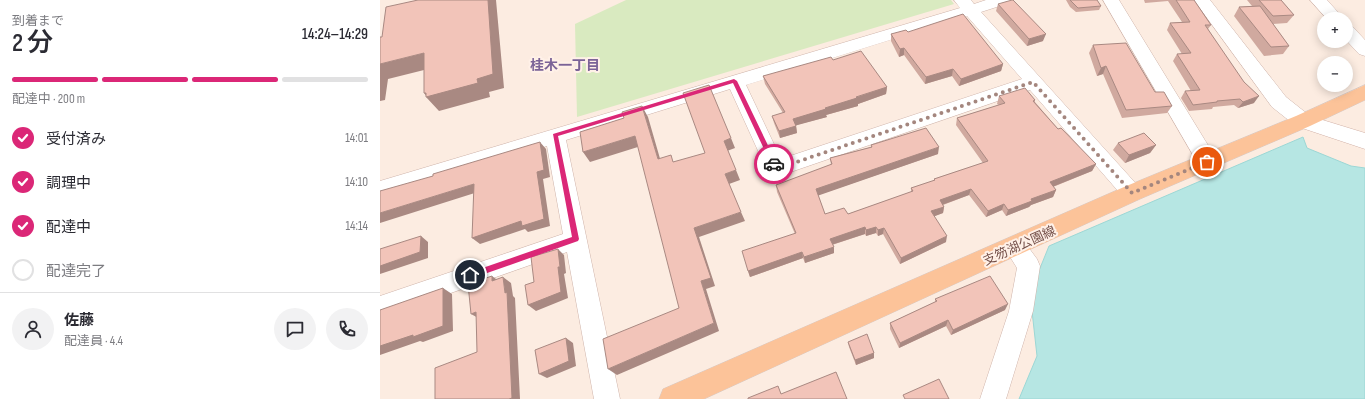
<!DOCTYPE html>
<html lang="ja">
<head>
<meta charset="utf-8">
<style>
  :root { --surface:#fff; --page:#f2f2f3; --text:#2b2b33; --muted:#7c7c81; --line:#e1e1e2; --accent:#db2777 }
  body { margin:0; font-family:"Sofia Sans Condensed","Noto Sans JP",sans-serif; background:var(--page); color:var(--text); height:100vh; display:flex; flex-direction:column; font-size:15px; white-space:nowrap }
  * { box-sizing:border-box; margin:0 }
  p { font-size:13px; color:var(--muted) }
  .icon { flex:none; width:22px; height:22px; fill:none; stroke:currentColor; stroke-width:2; stroke-linecap:round; stroke-linejoin:round }
  .map { position:relative; flex:1; overflow:hidden }
  .sheet { display:flex; flex-direction:column; background:var(--surface); width:380px }
  .sheet>* { flex:none }
  .controls { position:absolute; left:937px; top:12px; display:grid; gap:8px }
  .controls a { display:grid; place-items:center; width:36px; height:36px; border-radius:50%; background:var(--surface); box-shadow:0 2px 10px #0003; font-size:20px }
  .pin { position:absolute; display:grid; place-items:center; width:34px; height:34px; color:#fff; margin:-17px; border:2px solid #fff; border-radius:50%; box-shadow:0 1px 4px #0007 }
  .courier { position:absolute; display:grid; place-items:center; width:40px; height:40px; margin:-20px; border:3px solid #db2777; border-radius:50%; background:#fff; color:#222; box-shadow:0 1px 5px #0007 }
  .headline em { font-style:normal; font-weight:600 }
  .headline div { display:flex; flex-direction:column-reverse }
  .headline { display:flex; align-items:center; justify-content:space-between; height:68px; padding:0 12px }
  h1 { font-size:26px; font-weight:600; line-height:30px }
  .bar { display:grid; grid-template-columns:repeat(4,1fr); gap:6px 4px; align-content:center; height:48px; padding:0 12px }
  .bar i { height:5px; border-radius:3px; background:var(--line) }
  .bar .current { background:var(--accent) }
  .bar p { grid-column:span 4 }
  .line { display:flex; align-items:center; gap:10px; padding:0 12px; border-top:1px solid var(--line) }
  .line div { flex:1 }
  .round { display:grid; place-items:center; flex:none; width:42px; height:42px; border-radius:21px; background:var(--page) }
  ol { padding:0 12px; list-style:none }
  li { display:flex; align-items:center; gap:12px; height:44px }
  li p { margin-inline-start:auto }
  li .icon { padding:4px; border-radius:50%; background:var(--accent); color:#fff; stroke-width:4 }
  li:last-child { color:var(--muted) }
  li i { width:22px; height:22px; border:2px solid var(--line); border-radius:50% }
  main { display:flex; flex:1; min-height:0 }
  .map>svg:first-child { display:block }
</style>
</head>
<body>
<main>
<section class="sheet">
<div class="headline"><div><h1>2 分</h1><p>到着まで</p></div><em>14:24–14:29</em></div>
<div class="bar"><i class="current"></i><i class="current"></i><i class="current"></i><i></i><p>配達中 · 200 m</p></div>
<ol>
<li><svg class="icon" aria-label="check" viewBox="0 0 24 24"><path d="M5 12l5 5 9-10"/></svg>受付済み<p>14:01</p></li>
<li><svg class="icon" aria-label="check" viewBox="0 0 24 24"><path d="M5 12l5 5 9-10"/></svg>調理中<p>14:10</p></li>
<li><svg class="icon" aria-label="check" viewBox="0 0 24 24"><path d="M5 12l5 5 9-10"/></svg>配達中<p>14:14</p></li>
<li><i></i>配達完了</li>
</ol>
<div class="line" style="height:72px"><a class="round"><svg class="icon" aria-label="person" viewBox="0 0 24 24"><circle cx="12" cy="8" r="4"/><path d="M4 21q1-7 8-7t8 7"/></svg></a><div><b>佐藤</b><p>配達員 · 4.4</p></div><a class="round"><svg class="icon" aria-label="chat" viewBox="0 0 24 24"><path d="M4 5h16v11H9l-5 4z"/></svg></a><a class="round"><svg class="icon" aria-label="phone" viewBox="0 0 24 24"><path d="M5 4h4l2 5-3 2q2 4 5 5l2-3 5 2v4C11 20 4 13 5 4z"/></svg></a></div>
</section>
<div class="map">
<svg width="985" height="399" viewBox="0 0 985 399">
  <rect width="100%" height="100%" fill="#fcece1"/>
  <!-- green -->
  <path fill="#d9eac0" d="M246 0H571L574 4 197 117 195 24Z"/>
  <!-- water -->
  <path fill="#b6e6e3" stroke="#9cd7d5" d="M923 137 927 148 971 166 985 168V399H639L657 356 650 293 669 246Z"/>
  <g fill="none" stroke-linecap="round" stroke-linejoin="round">
    <!-- street casing -->
    <g stroke="#cfb4ab" stroke-width="1">
      <path id="street" d="M574 0H591L594 4 606 0H631L629 3 601 12 759 187 762 193 759 199 752 202 745 199 650 90 396 177 389 175 350 89 186 140 240 399H214L187 252 0 318V296L183 234 167 146 0 197V181L580 8ZM587 16 642 79 401 159 366 85Z
        M723 0H739L834 155 837 161 834 167 827 169 820 167Z
        M814 0H830L906 97 930 116 932 121 930 126 923 128 916 126 892 107Z
        M930 0H947L964 19H947Z
        M966 25 972 26 985 40V56L979 54 966 40Z
        M635 237 643 240 657 259 660 266 653 311 626 399H600L629 311 637 268 624 247 627 240Z"/>
    </g>
    <!-- secondary casing -->
    <g stroke="#d2b2a8" stroke-width="1">
      <path id="secondary" d="M923 114 985 133V149L916 126 913 121 916 116Z"/>
    </g>
    <!-- primary casing -->
    <g stroke="#d5cac8" stroke-width="1">
      <path id="primary" d="M985 85V100L930 126 760 199 324 399H279L283 389 744 187 916 116Z"/>
    </g>
    <!-- street -->
    <use href="#street" fill="#fff" fill-rule="evenodd"/>
    <!-- secondary -->
    <use href="#secondary" fill="#fff" fill-rule="evenodd"/>
    <!-- primary -->
    <use href="#primary" fill="#fcc399" fill-rule="evenodd"/>
  </g>
  <!-- wall -->
  <path fill="#d0a99f" d="M686 0H717L721 6 719 10 696 12 690 7Z
    M764 0H814L831 25 828 29 874 103 858 108 854 105 833 107 832 109 809 111 801 98 805 91H811L793 61 797 54H802L787 30 790 23 802 22 788 1 765 3Z
    M867 0H901L914 15 907 23 893 24 909 46 903 54 884 56 854 16 859 7 872 6Z
    M618 4 663 41 647 46 616 11Z
    M528 32 623 64 621 71 579 86 572 76 545 84 524 55 519 57 511 41V34Z
    M713 45 792 106 787 113 742 118 723 74 717 76 709 53Z
    M453 60 507 87 506 94 478 104V106L446 115 447 117 416 125 417 133 400 138 394 123 392 116 403 113 385 84 383 76Z
    M619 96 655 100V102L678 129 716 164 712 171 673 187 676 190 673 197 651 205 649 207 626 216 622 210 606 217 589 195 563 205 564 207 563 213 554 216 566 242 520 264 503 234 498 236 496 233 486 236 485 234 452 245 454 253 425 263 423 258 370 277 368 271 415 234 397 192 396 185 451 165 450 158 491 147V145L558 154 438 195 445 214H468L531 192V188L554 181V179L603 163 576 125 577 118 619 105 617 104Z
    M738 143 776 145 770 153 745 163 733 150Z
    M555 299 625 310 571 335 566 326 519 348 510 329V323L555 302Z
    M468 342 494 353V358L476 365 469 347Z"/>
  <!-- shaded-wall -->
  <path fill="#a98982" d="M108 0H116L124 88 109 92 110 97 59 111 46 97H47L44 93 97 79Z
    M666 34 663 41 647 46 649 39Z
    M524 48V55L519 57 520 49Z
    M44 53 56 67 8 79 5 100 0 101V64Z
    M623 64 621 71 579 86 581 79Z
    M726 66 723 74 717 76 721 68Z
    M573 69 572 76 545 84 546 77Z
    M507 87 506 94 478 104V106L446 115 447 117 414 126 413 119 445 108Z
    M879 96 874 103 858 108 863 102Z
    M262 106 268 117 283 169 278 159Z
    M416 126 417 133 400 138 399 131Z
    M255 136 261 146 210 162 203 152Z
    M351 138 355 148 347 151 344 141Z
    M160 142 166 149 170 177 163 179 170 226 148 232 145 229 100 244 92 238 157 172Z
    M776 145 770 153 745 163 749 155Z
    M559 147 558 154 437 196 436 189Z
    M716 164 712 171 667 189 670 182Z
    M356 170 360 180 349 184 345 174Z
    M94 184 101 191 0 223V213Z
    M591 189 589 195 559 206 560 200Z
    M676 190 673 197 651 205 649 207 626 216 628 210 651 199Z
    M624 204 622 210 606 217 608 211Z
    M564 207 563 213 550 218 551 211Z
    M361 212 365 221 319 237 335 286 326 289 339 331 237 375 228 369 334 323 321 281 314 228Z
    M485 227V234L451 245 450 239Z
    M496 227V233L486 236V230Z
    M504 228 503 234 498 236V230Z
    M41 236 48 242V258L0 274V266Z
    M567 236 566 242 520 264 521 258Z
    M454 247V253L425 263 424 257Z
    M178 249 184 255 186 273 184 274 188 298 156 311 148 305 178 267Z
    M422 252 423 258 370 277 368 271Z
    M112 276 120 282 112 281Z
    M123 277 131 283 133 296 135 298 140 399H129L125 293Z
    M63 288 72 294 73 331 43 342 40 341 0 355V346Z
    M628 304 625 310 571 335 573 330Z
    M96 312 100 319 91 314Z
    M568 320 566 326 519 348 520 343Z
    M186 338 193 343 196 366 167 378 159 374Z
    M494 353V358L476 365 475 360Z"/>
  <!-- building -->
  <path fill="#f2c4b9" stroke="#a98982" d="M38 0H108L113 74 97 79 98 83 46 97V93H44V53L0 64V37H2L6 7Z
    M632 0H633L666 34 649 39 618 4Z
    M690 0H717L721 6 698 8Z
    M796 0H814L831 25H825L864 82 879 96 863 102 860 99 837 101V102L813 105 805 91 820 90 797 54 811 53 790 23 810 22Z
    M879 0H901L914 15 893 16Z
    M880 6 909 46 891 47 859 7Z
    M583 14 623 64 581 79 573 69 546 77 524 48 520 49 511 34 526 30 528 32Z
    M746 43 775 92H784L792 106 746 110 726 66 721 68 713 45Z
    M481 51 507 87 476 97 477 98 445 108 446 109 413 119 416 126 399 131 392 116 405 112 383 76 451 57 453 60Z
    M329 85 351 138 344 141 356 170 345 174 361 212 314 228 331 278 321 281 334 323 228 369 223 339 299 308 255 136 203 152 200 132 244 118 242 112 262 106 278 159 291 155 293 162 325 153 303 93Z
    M645 88 655 100 653 101 678 129 681 128 716 164 670 182 676 190 651 199 652 201 628 210 624 204 608 211 591 189 560 200 564 207 551 211 567 236 521 258 504 228 498 230 496 227 486 230 485 227 450 239 454 247 424 257 422 252 368 271 362 251 416 233 396 185 452 164 450 158 492 147 491 145 546 128 559 147 436 189 445 214 464 208 468 214 533 191 531 188 555 180 554 179 608 161 577 118 625 103 619 96Z
    M764 133 776 145 749 155 738 143Z
    M160 142 164 170 157 172 164 219 142 226 141 221 92 238 94 184 0 213V191L53 176V174Z
    M41 236 40 252 0 266V249Z
    M178 249 180 267H178L181 292 148 305 145 285 154 282 151 257Z
    M112 276V281L123 277 125 293 127 292 132 398 129 399H55V368L97 352 96 312 91 314 88 284Z
    M610 276 628 304 573 330 568 320 520 343 510 323 557 301 555 299Z
    M63 288V326L33 337V335L0 346V310Z
    M487 334 494 353 475 360 468 342Z
    M186 338 189 361 159 374 155 350Z
    M456 372 467 399H368V398L398 386 401 394Z
    M559 379 569 399H525L523 395Z"/>
  <!-- route -->
  <path fill="#db2777" d="M354 79 357 81 397 164 396 165 394 166 391 164 353 83 178 136 199 239 198 241 90 279 88 278V273L192 237 173 134Z"/>
  <g fill="none" stroke-linecap="round" stroke-linejoin="round">
    <!-- done -->
    <path stroke="#a4867e" stroke-width="4" stroke-dasharray="0 7.2" d="M394 164 396 169 653 82 752 193 827 162"/>
  </g>
  <g text-anchor="middle" stroke-width="4" stroke-linejoin="round" paint-order="stroke">
    <!-- street labels -->
    <g font-size="13" fill="#744f48" stroke="#fff1e8">
      <text transform="translate(639 245) rotate(-24)" y="5">支笏湖公園線</text>
    </g>
    <!-- neighbourhood labels -->
    <g font-size="14" font-weight="bold" fill="#7b6397" stroke="#fff1e8">
      <text x="185" y="70">桂木一丁目</text>
    </g>
  </g>
</svg>
<div class="controls">
<a>+</a>
<a>−</a>
</div>
<div class="pin" style="left:827px;top:162px;background:#ea580c"><svg class="icon" aria-label="bag" viewBox="0 0 24 24"><path d="M5 8h14l-1 12H6zM9 8a3 3 0 0 1 6 0"/></svg></div>
<div class="pin" style="left:90px;top:275px;background:#1f2937"><svg class="icon" aria-label="home" viewBox="0 0 24 24"><path d="M3 11l9-7 9 7M6 9v11h12V9"/></svg></div>
<div class="courier" style="left:394px;top:164px"><svg class="icon" aria-label="car" viewBox="0 0 24 24"><path d="M5 17H2v-5l4-1 3-4h7l3 4 3 1v5h-3M9 17h6M6 11h13"/><circle cx="7" cy="17" r="2"/><circle cx="17" cy="17" r="2"/></svg></div>
</div>
</main>
</body>
</html>
